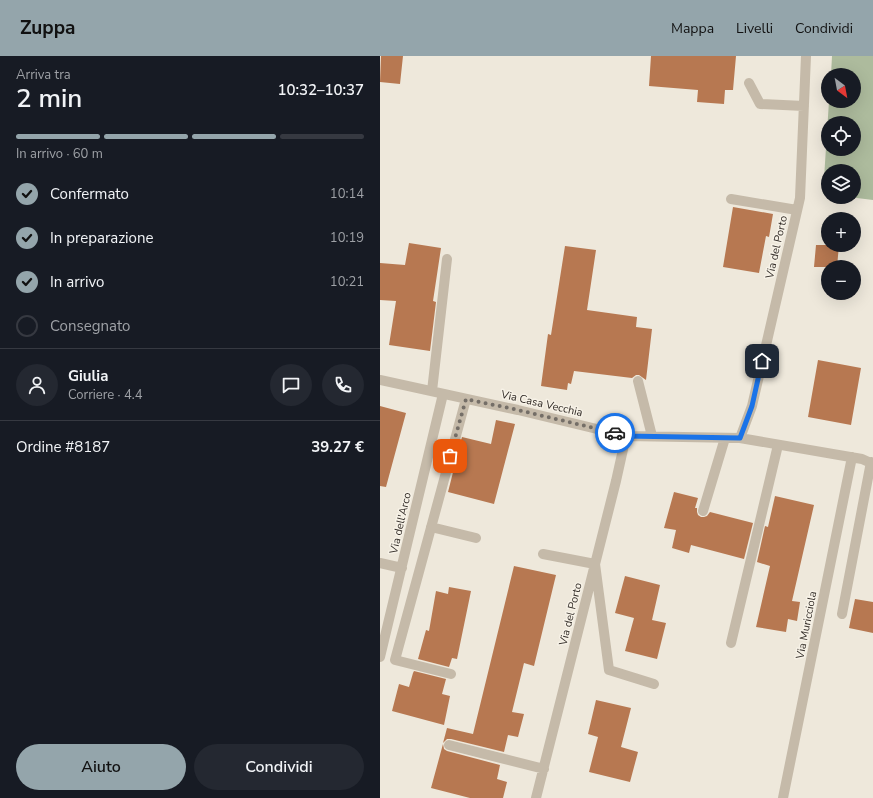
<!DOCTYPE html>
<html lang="it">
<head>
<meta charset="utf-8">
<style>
  :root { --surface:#171b24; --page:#242831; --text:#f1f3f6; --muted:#9ea1a6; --line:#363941; --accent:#94a5ab }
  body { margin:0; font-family:"Nunito Sans",sans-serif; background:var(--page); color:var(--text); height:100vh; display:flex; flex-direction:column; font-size:15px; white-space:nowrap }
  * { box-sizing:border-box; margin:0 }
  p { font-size:13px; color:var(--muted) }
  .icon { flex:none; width:22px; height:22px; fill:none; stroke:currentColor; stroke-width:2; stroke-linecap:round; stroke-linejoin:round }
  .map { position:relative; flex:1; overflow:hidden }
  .panel { display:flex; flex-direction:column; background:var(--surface); width:380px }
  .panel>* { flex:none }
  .needle { width:26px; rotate:148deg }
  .buttons { position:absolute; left:441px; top:12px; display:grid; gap:8px }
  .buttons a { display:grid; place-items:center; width:40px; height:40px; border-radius:50%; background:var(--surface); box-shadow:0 4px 16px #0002; font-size:20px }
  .pin { position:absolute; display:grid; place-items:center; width:34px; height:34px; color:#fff; margin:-17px; border-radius:8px; box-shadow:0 2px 6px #0006 }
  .courier { position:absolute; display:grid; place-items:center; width:40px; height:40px; margin:-20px; border:3px solid #1a73e8; border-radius:50%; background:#fff; color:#222; box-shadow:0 1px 5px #0007 }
  .headline em { font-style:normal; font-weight:600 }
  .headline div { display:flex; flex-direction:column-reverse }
  .headline { display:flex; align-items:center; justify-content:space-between; height:68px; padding:0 16px }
  h1 { font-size:26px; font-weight:600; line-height:30px }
  .bar { display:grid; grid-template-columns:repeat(4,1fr); gap:6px 4px; align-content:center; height:48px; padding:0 16px }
  .bar i { height:5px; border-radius:3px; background:var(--line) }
  .bar .current { background:var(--accent) }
  .bar p { grid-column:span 4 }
  .line { display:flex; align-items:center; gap:10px; padding:0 16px; border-top:1px solid var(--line) }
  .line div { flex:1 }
  .round { display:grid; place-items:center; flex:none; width:42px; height:42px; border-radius:21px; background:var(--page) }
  ol { padding:0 16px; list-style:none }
  li { display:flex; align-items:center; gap:12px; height:44px }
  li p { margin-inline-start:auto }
  li .icon { padding:4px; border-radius:50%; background:var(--accent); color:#111; stroke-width:4 }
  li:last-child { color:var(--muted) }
  li i { width:22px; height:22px; border:2px solid var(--line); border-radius:50% }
  .action { display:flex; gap:8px; margin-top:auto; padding:8px 16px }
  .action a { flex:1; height:46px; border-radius:24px; background:var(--accent); color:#111; font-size:16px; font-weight:600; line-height:46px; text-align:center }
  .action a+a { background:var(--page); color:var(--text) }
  header { display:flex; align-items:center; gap:24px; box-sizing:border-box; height:56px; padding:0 20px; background:var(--accent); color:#111 }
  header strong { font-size:19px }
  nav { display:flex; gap:22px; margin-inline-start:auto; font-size:14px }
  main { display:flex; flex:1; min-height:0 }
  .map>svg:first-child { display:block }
</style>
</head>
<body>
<header>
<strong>Zuppa</strong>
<nav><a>Mappa</a><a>Livelli</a><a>Condividi</a></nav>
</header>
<main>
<section class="panel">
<div class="headline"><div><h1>2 min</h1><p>Arriva tra</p></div><em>10:32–10:37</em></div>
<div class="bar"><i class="current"></i><i class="current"></i><i class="current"></i><i></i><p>In arrivo · 60 m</p></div>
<ol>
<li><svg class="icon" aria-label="check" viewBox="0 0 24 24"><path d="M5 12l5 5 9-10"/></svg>Confermato<p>10:14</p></li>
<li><svg class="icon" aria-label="check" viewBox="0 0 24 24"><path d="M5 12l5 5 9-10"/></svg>In preparazione<p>10:19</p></li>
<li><svg class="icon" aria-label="check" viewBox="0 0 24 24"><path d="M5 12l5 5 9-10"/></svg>In arrivo<p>10:21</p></li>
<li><i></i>Consegnato</li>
</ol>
<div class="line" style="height:72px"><a class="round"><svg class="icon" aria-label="person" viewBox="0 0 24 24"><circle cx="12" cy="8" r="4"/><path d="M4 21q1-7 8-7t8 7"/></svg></a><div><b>Giulia</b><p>Corriere · 4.4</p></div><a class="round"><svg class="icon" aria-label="chat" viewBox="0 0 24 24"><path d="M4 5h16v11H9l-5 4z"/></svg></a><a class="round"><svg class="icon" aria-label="phone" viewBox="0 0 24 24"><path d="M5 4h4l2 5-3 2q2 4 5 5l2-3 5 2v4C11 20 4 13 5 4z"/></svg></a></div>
<div class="line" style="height:52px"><div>Ordine #8187</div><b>39.27 €</b></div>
<div class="action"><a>Aiuto</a><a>Condividi</a></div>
</section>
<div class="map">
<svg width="493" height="742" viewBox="0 0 493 742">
  <rect width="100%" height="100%" fill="#eee8db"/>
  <!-- green -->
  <path fill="#adbb9d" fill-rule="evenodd" d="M452 0H493V144L469 141H474V115H448V138H443L449 45H474V19H451ZM448 67H474V93H448Z"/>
  <!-- building -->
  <path fill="#b77851" d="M1 0H23L20 28 0 26Z
    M271 0H356L353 34H345L344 48 317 46 318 34 269 30Z
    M353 151 393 158 389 181 386 180 379 217 343 211Z
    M29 187 61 192 53 245 56 246 50 295 9 289 16 245 0 244V207L25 209Z
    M436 189H459L457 211H434Z
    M185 190 216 194 207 254 257 261 256 271 272 273 266 324 259 319H256L252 322 194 315 191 328 188 327 187 334 161 330 168 278 171 279Z
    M438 304 481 312 471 369 428 361Z
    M0 350 26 357 6 431 0 430Z
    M116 364 135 368 114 448 68 436 82 381 111 388Z
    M294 436 318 442 315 452H317V456L318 459 321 461H324L327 460 330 456 373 467 364 503 311 489 309 497 292 492 296 474 284 472Z
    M395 440 434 449 412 545 420 546 417 565 408 563 406 576 376 571 390 510 377 506 385 470 388 471Z
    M134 510 176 519 154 610 144 607 132 656 144 658 138 681 128 679 124 696 71 683H67L63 687 67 672 93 678Z
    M245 520 280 529 272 564 286 567 277 603 245 595 254 562 235 557Z
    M69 531 91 535 77 603 72 602 69 611 38 603 46 574 49 575 56 535 68 538Z
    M475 543 493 546V577L469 572Z
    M34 615 66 623 62 638 70 640 64 669 12 655 19 628 29 631 33 617Z
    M216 644 251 652 241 691 258 696 250 726 209 716 218 681 208 678Z
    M63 688 64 693 67 695 120 709 117 723 127 726 123 742H90L51 732Z"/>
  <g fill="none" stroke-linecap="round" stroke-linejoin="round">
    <!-- minor -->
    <path stroke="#c5baa9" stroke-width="10" d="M369 27 380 48 424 50
      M351 143 417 154
      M0 324 138 354 246 380 360 382 482 403 493 408
      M258 325 272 380
      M52 335 67 203
      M360 382 372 350 420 142 426 0
      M323 455 345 382
      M51 471 96 482
      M163 498 215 508 229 614 274 628
      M0 507 22 512
      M462 558 491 406
      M351 587 398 389
      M0 601 63 338
      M71 618 15 604 86 343
      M69 689 164 713
      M156 742 236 425 246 380
      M403 742 472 401"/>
  </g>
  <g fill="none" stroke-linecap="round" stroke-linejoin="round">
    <!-- done -->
    <path stroke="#746e67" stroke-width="4" stroke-dasharray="0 7.2" d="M70 400 86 343 138 354 235 377"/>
    <!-- route -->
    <path stroke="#1a73e8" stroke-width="5" d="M235 377 246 380 360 382 372 350 382 305"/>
  </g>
  <g text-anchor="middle" stroke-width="3" stroke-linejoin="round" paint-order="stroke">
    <!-- street labels -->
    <g font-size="11" fill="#332d28" stroke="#f7f2e7">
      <text transform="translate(396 191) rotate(-77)" y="4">Via del Porto</text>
      <text transform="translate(162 347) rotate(13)" y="4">Via Casa Vecchia</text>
      <text transform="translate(20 467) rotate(-77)" y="4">Via dell'Arco</text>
      <text transform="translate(190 558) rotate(-76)" y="4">Via del Porto</text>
      <text transform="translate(426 569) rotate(-79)" y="4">Via Muricciola</text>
    </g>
  </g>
</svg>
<div class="buttons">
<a><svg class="needle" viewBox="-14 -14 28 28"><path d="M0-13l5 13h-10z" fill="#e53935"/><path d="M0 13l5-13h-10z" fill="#9ea1a6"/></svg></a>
<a><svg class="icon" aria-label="locate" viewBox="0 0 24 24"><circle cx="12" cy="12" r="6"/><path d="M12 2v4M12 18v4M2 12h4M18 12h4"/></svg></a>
<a><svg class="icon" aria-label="layers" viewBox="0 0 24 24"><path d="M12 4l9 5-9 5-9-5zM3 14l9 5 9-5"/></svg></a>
<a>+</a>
<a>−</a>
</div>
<div class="pin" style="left:70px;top:400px;background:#ea580c"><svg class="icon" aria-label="bag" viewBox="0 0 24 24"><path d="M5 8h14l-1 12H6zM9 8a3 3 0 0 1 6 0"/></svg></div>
<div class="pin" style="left:382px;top:305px;background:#1f2937"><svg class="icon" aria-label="home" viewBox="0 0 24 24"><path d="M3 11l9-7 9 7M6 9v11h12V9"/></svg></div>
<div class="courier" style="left:235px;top:377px"><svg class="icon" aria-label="car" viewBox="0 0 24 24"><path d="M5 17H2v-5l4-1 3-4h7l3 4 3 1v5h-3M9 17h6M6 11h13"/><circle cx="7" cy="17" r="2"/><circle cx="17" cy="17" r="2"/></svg></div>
</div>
</main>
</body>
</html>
